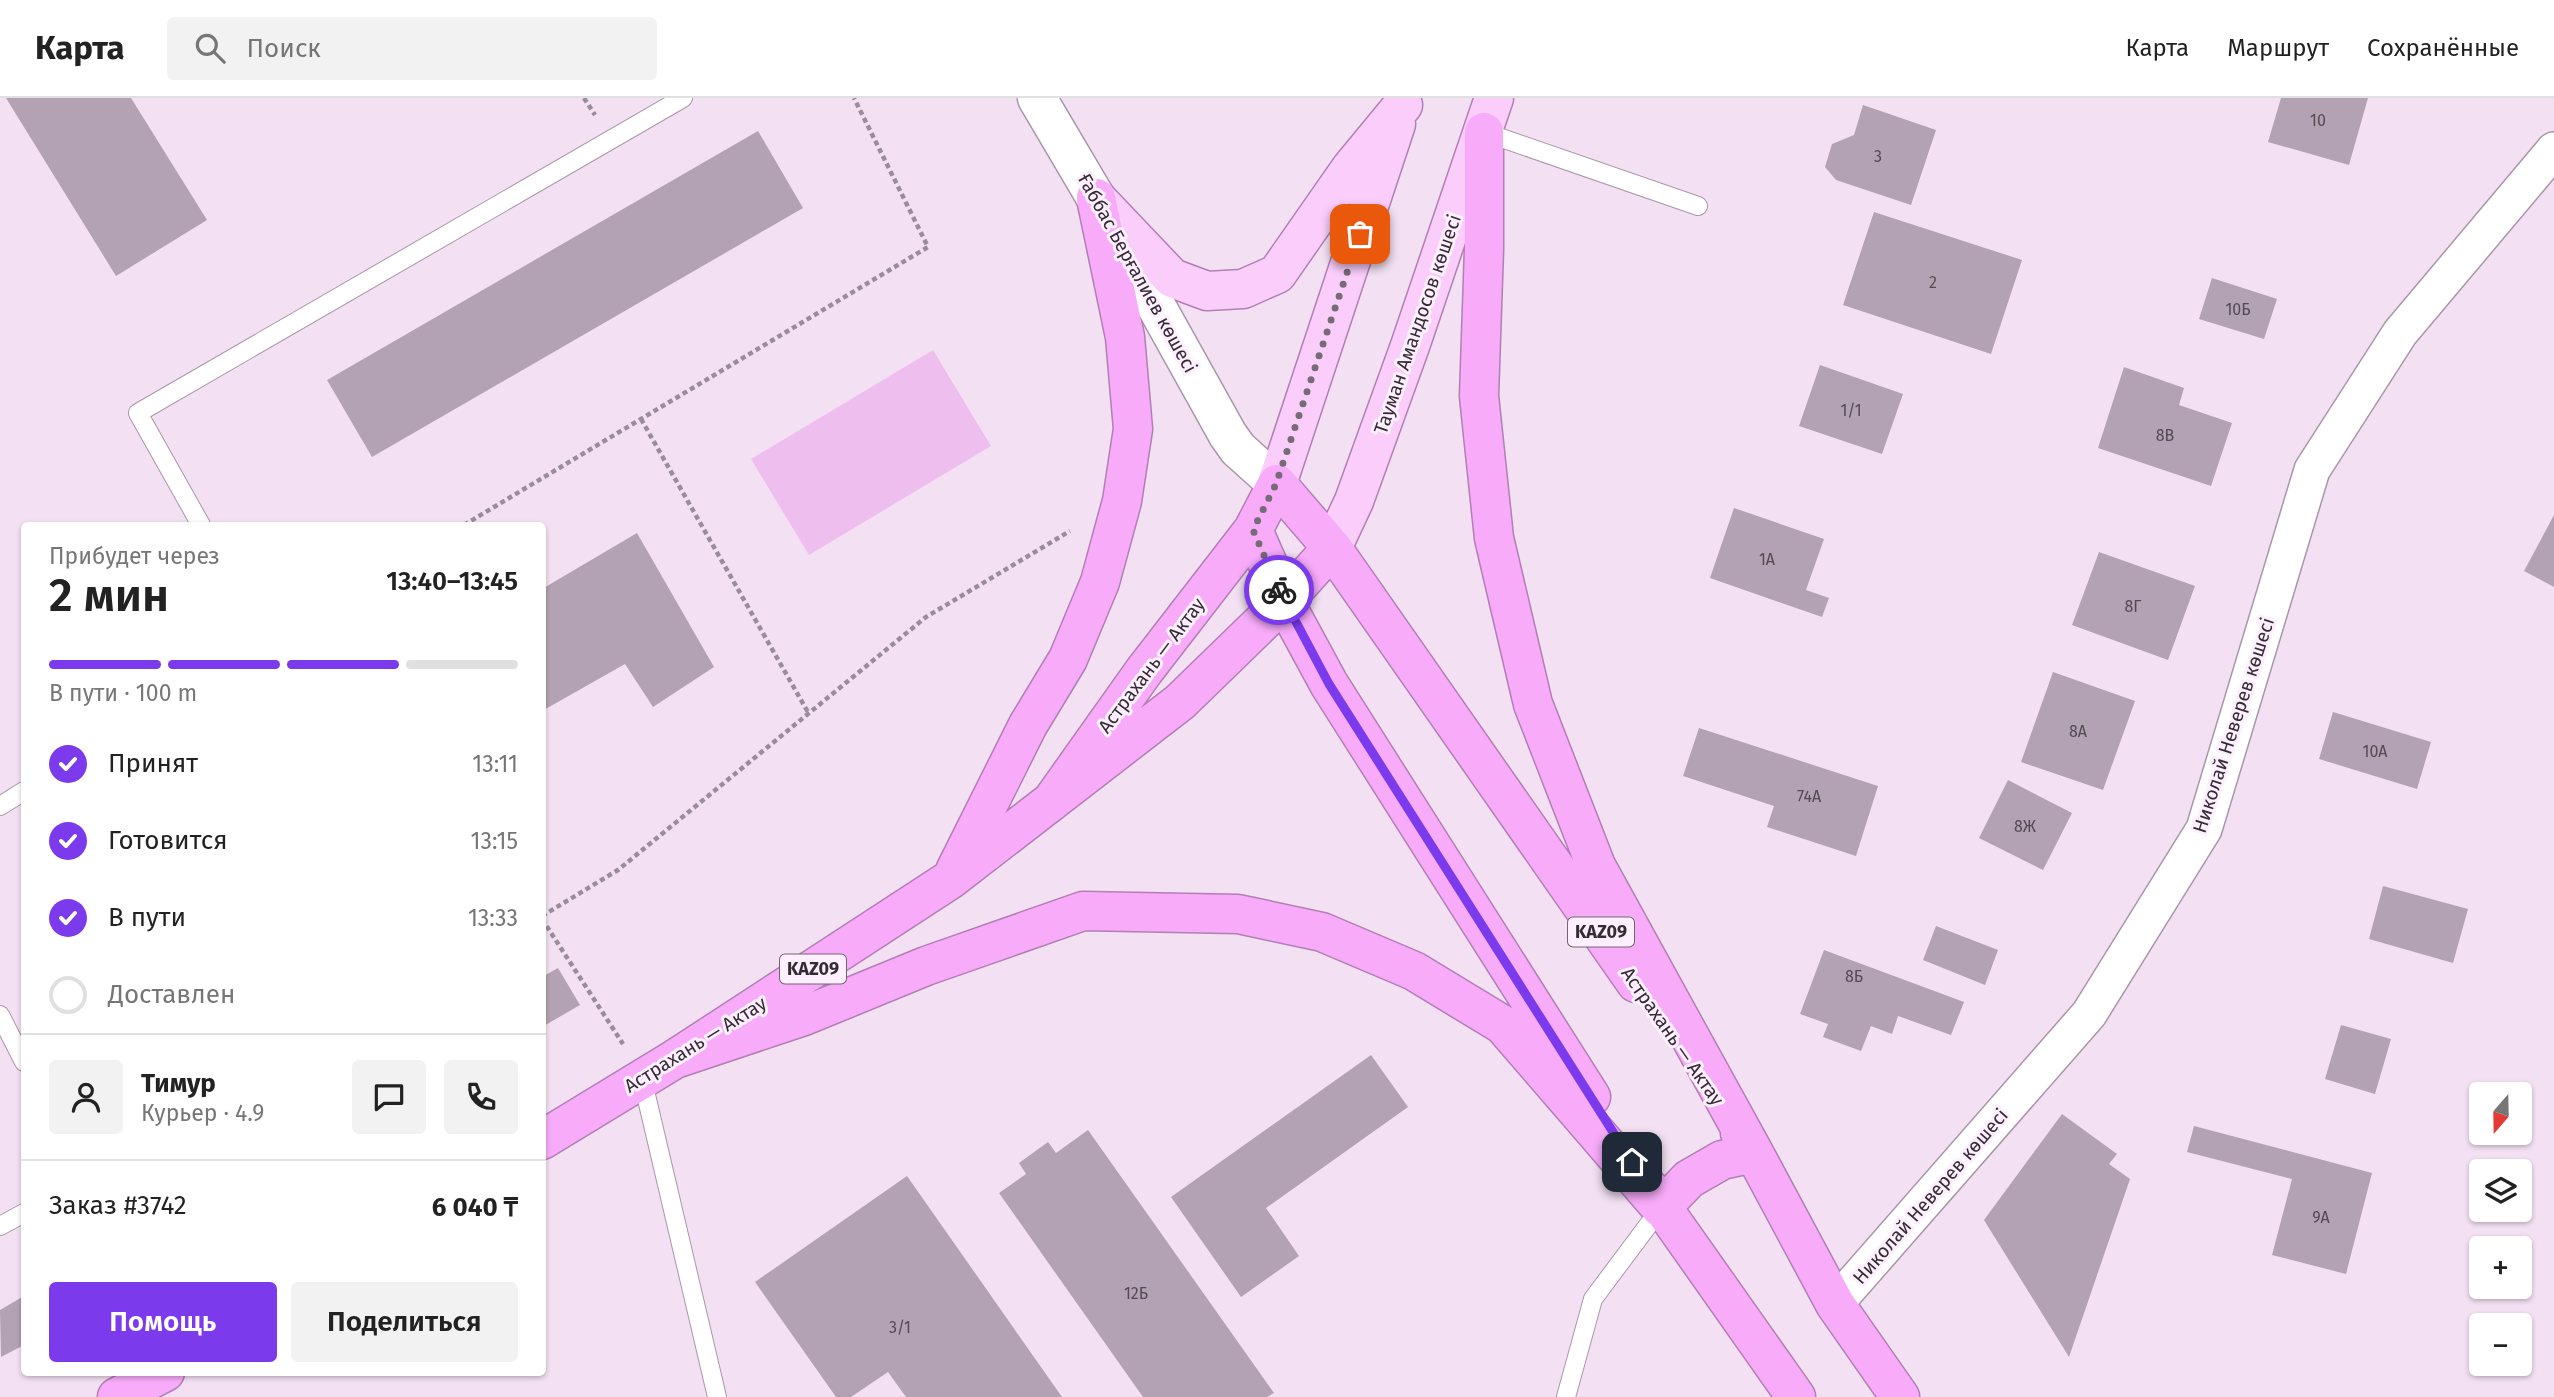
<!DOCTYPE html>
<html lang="ru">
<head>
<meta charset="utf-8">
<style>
  :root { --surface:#fff; --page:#f2f2f2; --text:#222; --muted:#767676; --line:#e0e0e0; --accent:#7c3aed }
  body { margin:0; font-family:"Fira Sans",sans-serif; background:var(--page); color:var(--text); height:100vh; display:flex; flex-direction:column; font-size:26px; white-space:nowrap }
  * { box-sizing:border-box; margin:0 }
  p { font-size:23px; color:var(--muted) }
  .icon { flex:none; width:38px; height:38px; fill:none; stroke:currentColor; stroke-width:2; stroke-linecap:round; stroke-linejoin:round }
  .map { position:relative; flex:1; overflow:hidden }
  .details { position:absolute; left:21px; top:424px; width:525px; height:854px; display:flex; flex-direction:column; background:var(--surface); border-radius:7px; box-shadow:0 2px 5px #0004 }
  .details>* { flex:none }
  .needle { width:46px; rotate:200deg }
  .fabs { position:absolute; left:2469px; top:984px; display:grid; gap:14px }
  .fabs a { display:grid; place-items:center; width:63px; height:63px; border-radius:7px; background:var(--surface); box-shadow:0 2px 5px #0004; font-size:35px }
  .pin { position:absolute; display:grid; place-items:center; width:60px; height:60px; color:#fff; margin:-30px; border-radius:14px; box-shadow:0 4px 10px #0006 }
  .courier { position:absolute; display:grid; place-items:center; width:70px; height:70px; margin:-35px; border:5px solid #7c3aed; border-radius:50%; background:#fff; color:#222; box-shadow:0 2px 9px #0007 }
  .overview em { font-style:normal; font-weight:600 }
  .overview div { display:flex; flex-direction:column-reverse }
  .overview { display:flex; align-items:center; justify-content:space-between; height:119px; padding:0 28px }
  h1 { font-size:46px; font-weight:600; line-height:52px }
  .bar { display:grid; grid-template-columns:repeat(4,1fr); gap:10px 7px; align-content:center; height:84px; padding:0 28px }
  .bar i { height:9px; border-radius:5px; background:var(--line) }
  .bar .active { background:var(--accent) }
  .bar p { grid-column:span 4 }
  .line { display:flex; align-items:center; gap:18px; padding:0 28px; border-top:2px solid var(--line) }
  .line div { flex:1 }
  .round { display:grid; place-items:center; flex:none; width:74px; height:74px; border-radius:7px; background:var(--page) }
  ol { padding:0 28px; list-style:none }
  li { display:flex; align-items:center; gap:21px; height:77px }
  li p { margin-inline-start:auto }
  li .icon { padding:7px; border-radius:50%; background:var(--accent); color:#fff; stroke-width:4 }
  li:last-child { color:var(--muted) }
  li i { width:38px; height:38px; border:4px solid var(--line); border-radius:50% }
  .action { display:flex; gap:14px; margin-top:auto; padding:14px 28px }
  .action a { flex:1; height:80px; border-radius:7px; background:var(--accent); color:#fff; font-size:28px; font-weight:600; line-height:80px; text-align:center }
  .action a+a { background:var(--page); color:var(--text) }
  header { display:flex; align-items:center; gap:42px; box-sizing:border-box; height:98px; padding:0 35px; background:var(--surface); border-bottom:2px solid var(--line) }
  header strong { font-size:33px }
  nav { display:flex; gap:38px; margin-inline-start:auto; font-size:24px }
  .search { width:490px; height:63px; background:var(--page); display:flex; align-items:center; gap:18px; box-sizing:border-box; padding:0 24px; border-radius:7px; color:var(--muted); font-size:26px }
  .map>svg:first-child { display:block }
</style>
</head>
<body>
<header>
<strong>Карта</strong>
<div class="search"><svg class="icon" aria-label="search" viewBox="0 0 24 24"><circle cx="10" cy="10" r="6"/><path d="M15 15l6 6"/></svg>Поиск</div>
<nav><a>Карта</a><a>Маршрут</a><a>Сохранённые</a></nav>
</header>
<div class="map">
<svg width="2554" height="1299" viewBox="0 0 2554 1299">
  <rect width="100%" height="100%" fill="#f3e1f3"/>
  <!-- green -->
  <path fill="#eebeef" d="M933 252 991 348 809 457 751 361Z"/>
  <!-- building -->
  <path fill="#b3a2b3" d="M6 0H131L207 122 116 178Z
    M2281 0H2368L2349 67 2268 44Z
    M1863 7 1936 32 1911 107 1836 82 1825 69 1832 46 1854 37Z
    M758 33 803 110 372 359 327 282Z
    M1874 114 2022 162 1991 256 1843 207Z
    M2212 180 2277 201 2264 241 2199 221Z
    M1820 267 1903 296 1882 356 1799 328Z
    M2124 269 2184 290 2179 307 2232 325 2211 388 2098 350Z
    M1734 410 1824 441 1806 492 1829 500 1822 519 1710 480Z
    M2554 417V489L2524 473Z
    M637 435 714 569 653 609 625 566 542 613V491Z
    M2099 454 2195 488 2168 562 2072 527Z
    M2053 574 2135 603 2103 692 2021 664Z
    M2333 614 2431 644 2417 691 2319 661Z
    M1699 630 1878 688 1856 758 1767 729 1774 708 1683 678Z
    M2008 682 2072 715 2043 772 1979 740Z
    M2383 788 2468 811 2453 865 2369 841Z
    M1936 828 1998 852 1985 887 1923 862Z
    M1824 852 1964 904 1951 937 1898 918 1892 936 1871 928 1861 953 1823 939 1828 926 1800 916Z
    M558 870 580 907 542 929V879Z
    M2341 927 2391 941 2375 996 2325 981Z
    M1371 957 1408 1009 1266 1110 1299 1158 1241 1199 1171 1099Z
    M2062 1016 2117 1056 2109 1066 2130 1081 2069 1259 1984 1122Z
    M2194 1028 2372 1075 2346 1176 2272 1157 2292 1081 2187 1054Z
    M1088 1032 1274 1295 1267 1299H1143L999 1095 1026 1076 1019 1065 1048 1044 1056 1055Z
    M907 1078 1062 1299H906L888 1274 851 1299H836L755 1184Z
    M24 1198V1247L1 1259 0 1212Z"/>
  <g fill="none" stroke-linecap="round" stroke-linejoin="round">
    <!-- lane casing -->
    <g stroke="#a897a8" stroke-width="20">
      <path id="lane" d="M1484 34 1698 108
        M201 427 138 315 683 0
        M0 708 24 693
        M0 917 24 964
        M642 980 717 1299
        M0 1128 24 1115
        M1566 1299 1593 1201 1661 1110"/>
    </g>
    <!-- street casing -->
    <g stroke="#a897a8" stroke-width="38">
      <path id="street" d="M1835 1206 2089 916 2204 731 2312 372 2400 235 2554 52"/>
    </g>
    <!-- secondary casing -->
    <g stroke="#a897a8" stroke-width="41">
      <path id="secondary" d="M1037 0 1096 100 1228 337 1238 351 1277 386"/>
    </g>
    <!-- primary casing -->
    <g stroke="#b27fb4" stroke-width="41">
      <path id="primary" d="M1096 100 1172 180 1207 193 1243 191 1277 176 1351 70 1403 7
        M1277 386 1396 26
        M1332 450 1354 403 1410 248 1494 0"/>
    </g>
    <!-- highway casing -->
    <g stroke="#b27fb4" stroke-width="41">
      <path id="highway" d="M1253 432 1284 503 1329 586 1591 999
        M1051 704 1144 573 1253 432 1277 386 1332 450 1636 885
        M955 773 1028 627 1068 561 1100 484 1122 403 1133 331 1125 239 1096 100
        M675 961 804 918 926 868 1083 813 1238 816 1322 834 1414 873 1503 927 1661 1110 1689 1081 1722 1062 1754 1055 1596 768 1533 606 1494 440 1479 298 1484 151V34
        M1740 1035 1754 1055 1835 1206 1900 1299
        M542 1042 675 961 951 781 1180 604 1284 503 1332 450
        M1648 1089 1796 1299
        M117 1299 165 1274"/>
    </g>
    <!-- path -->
    <path stroke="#9a8d9a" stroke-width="4.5" stroke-dasharray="5 3.5" stroke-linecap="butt" d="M584 0 595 17
      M641 321 809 616
      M464 427 928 149 854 0
      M542 818 618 772 926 519 1070 433
      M542 821 623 946"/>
    <!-- lane -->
    <use href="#lane" stroke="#fff" stroke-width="18"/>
    <!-- street -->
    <use href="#street" stroke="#fff" stroke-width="35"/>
    <!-- secondary -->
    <use href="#secondary" stroke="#fff" stroke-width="38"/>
    <!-- primary -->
    <use href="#primary" stroke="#facdfb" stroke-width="38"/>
    <!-- highway -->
    <use href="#highway" stroke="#f7abf9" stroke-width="38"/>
  </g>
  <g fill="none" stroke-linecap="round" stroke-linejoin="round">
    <!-- done -->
    <path stroke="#766b76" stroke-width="7" stroke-dasharray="0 12.6" d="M1279 492 1253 432 1276 386 1360 136"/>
    <!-- route -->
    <path stroke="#7c3aed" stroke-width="9" d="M1279 492 1329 586 1632 1064"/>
  </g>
  <g text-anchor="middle" stroke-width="6" stroke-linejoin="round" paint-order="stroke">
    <!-- number labels -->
    <g font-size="16" fill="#534a53">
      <text x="2318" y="28">10</text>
      <text x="1878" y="64">3</text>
      <text x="1933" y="190">2</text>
      <text x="2238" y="217">10Б</text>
      <text x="1851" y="318">1/1</text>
      <text x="2165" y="343">8В</text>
      <text x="1767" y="467">1А</text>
      <text x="2133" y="514">8Г</text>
      <text x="2078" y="639">8А</text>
      <text x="2375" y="659">10А</text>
      <text x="1809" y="704">74А</text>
      <text x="2025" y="734">8Ж</text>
      <text x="1854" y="884">8Б</text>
      <text x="2321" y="1125">9А</text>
      <text x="1136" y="1201">12Б</text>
      <text x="900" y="1235">3/1</text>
    </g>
    <!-- shield labels -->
    <g fill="#feeffe" stroke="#706670" stroke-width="2">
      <rect x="1568" y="819.5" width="66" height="29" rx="5"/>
      <rect x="780" y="856.5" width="66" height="29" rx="5"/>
    </g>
    <g font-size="18" font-weight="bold" fill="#332c33">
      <text x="1601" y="840">KAZ09</text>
      <text x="813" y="877">KAZ09</text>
    </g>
    <!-- street labels -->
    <g font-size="19" fill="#332c33" stroke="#feeffe">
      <text transform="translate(1138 175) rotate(61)" y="7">Ғаббас Берғалиев көшесі</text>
      <text transform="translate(1417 226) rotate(-71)" y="7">Тауман Амандосов көшесі</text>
      <text transform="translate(1151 567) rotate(-53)" y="7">Астрахань — Актау</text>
      <text transform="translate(2233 627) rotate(-72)" y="7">Николай Неверев көшесі</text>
      <text transform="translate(1673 938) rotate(55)" y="7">Астрахань — Актау</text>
      <text transform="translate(695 946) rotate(-32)" y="7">Астрахань — Актау</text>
      <text transform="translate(1930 1098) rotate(-49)" y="7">Николай Неверев көшесі</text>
    </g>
  </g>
</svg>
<div class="fabs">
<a><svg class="needle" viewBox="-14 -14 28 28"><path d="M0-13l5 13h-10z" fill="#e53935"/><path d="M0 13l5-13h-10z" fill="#767676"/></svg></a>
<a><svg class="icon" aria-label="layers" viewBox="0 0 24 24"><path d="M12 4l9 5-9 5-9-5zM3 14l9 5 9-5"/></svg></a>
<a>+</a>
<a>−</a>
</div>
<div class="pin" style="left:1360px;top:136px;background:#ea580c"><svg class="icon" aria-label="bag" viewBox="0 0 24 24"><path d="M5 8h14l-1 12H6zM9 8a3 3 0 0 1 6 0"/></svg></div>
<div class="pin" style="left:1632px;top:1064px;background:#1f2937"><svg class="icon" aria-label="home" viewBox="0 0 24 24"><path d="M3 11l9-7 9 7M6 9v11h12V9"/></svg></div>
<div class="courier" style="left:1279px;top:492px"><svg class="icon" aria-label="bike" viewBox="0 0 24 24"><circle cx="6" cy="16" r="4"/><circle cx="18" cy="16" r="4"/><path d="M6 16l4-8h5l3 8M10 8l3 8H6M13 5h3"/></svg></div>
<section class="details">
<div class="overview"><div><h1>2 мин</h1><p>Прибудет через</p></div><em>13:40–13:45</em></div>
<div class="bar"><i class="active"></i><i class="active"></i><i class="active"></i><i></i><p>В пути · 100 m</p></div>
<ol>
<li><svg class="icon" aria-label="check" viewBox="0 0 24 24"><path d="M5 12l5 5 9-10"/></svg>Принят<p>13:11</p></li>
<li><svg class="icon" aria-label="check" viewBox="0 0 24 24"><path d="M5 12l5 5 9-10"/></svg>Готовится<p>13:15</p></li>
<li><svg class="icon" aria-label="check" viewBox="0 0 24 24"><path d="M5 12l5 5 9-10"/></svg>В пути<p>13:33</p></li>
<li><i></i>Доставлен</li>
</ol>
<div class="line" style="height:126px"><a class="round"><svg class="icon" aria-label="person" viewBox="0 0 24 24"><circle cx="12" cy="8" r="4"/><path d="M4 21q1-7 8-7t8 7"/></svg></a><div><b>Тимур</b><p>Курьер · 4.9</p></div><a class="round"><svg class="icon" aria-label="chat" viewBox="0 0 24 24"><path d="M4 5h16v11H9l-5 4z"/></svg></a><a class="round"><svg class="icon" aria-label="phone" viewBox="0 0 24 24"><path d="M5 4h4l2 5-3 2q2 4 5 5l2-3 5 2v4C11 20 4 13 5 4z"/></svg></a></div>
<div class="line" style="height:91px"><div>Заказ #3742</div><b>6 040 ₸</b></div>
<div class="action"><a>Помощь</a><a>Поделиться</a></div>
</section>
</div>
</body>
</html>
